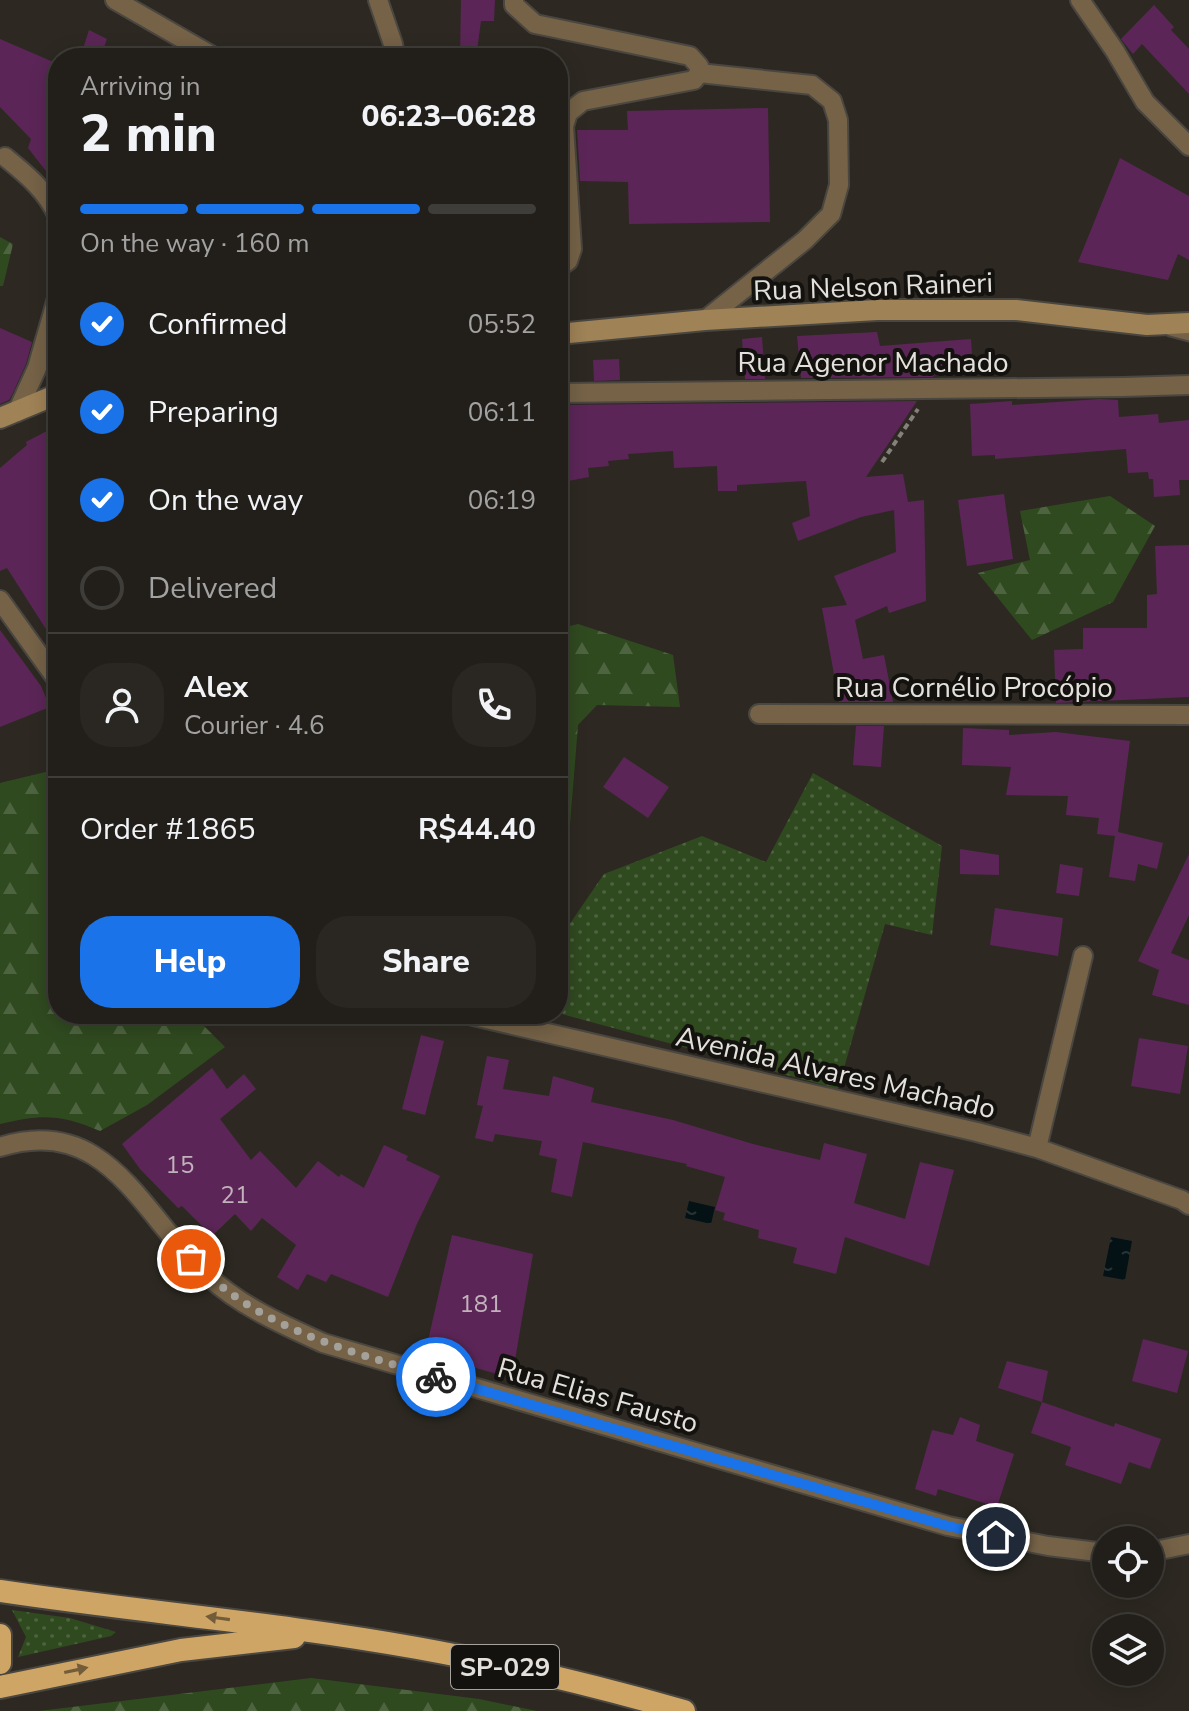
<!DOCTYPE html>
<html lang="en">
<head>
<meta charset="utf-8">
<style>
  :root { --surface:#221f1a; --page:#2a2723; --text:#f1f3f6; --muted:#a2a2a2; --line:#3f3d39; --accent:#1a73e8 }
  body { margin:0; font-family:"Nunito Sans",sans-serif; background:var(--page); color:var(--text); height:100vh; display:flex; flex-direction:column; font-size:30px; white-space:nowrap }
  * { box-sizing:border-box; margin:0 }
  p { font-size:26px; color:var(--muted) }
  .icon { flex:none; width:44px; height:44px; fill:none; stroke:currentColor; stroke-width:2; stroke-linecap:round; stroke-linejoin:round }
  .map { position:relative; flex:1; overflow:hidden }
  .details { position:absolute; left:48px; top:48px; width:520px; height:976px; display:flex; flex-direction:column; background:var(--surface); border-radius:32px; box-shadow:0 4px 20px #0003,0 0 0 2px var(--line) }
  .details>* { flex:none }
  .tools { position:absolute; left:1092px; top:1526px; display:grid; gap:16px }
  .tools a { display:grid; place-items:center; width:72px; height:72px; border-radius:50%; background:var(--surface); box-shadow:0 4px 20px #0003,0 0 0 2px var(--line); font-size:40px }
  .pin { position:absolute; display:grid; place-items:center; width:68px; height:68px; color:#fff; margin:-34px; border:4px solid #fff; border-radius:50%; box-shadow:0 2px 8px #0007 }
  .courier { position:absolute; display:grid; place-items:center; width:80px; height:80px; margin:-40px; border:6px solid #1a73e8; border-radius:50%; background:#fff; color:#222; box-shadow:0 2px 10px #0007 }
  .summary em { font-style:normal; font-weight:800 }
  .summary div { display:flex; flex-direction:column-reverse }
  .summary { display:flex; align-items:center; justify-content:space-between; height:136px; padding:0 32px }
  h1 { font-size:52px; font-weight:800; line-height:60px }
  .bar { display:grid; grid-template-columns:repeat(4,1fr); gap:12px 8px; align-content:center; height:96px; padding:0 32px }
  .bar i { height:10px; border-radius:6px; background:var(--line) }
  .bar .selected { background:var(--accent) }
  .bar p { grid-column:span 4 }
  .line { display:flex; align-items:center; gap:20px; padding:0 32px; border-top:2px solid var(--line) }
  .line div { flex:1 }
  .round { display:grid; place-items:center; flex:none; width:84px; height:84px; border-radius:32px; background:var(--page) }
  ol { padding:0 32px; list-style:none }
  li { display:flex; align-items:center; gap:24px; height:88px }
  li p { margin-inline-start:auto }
  li .icon { padding:8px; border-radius:50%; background:var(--accent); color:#fff; stroke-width:4 }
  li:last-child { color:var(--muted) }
  li i { width:44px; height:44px; border:4px solid var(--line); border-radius:50% }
  .cta { display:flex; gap:16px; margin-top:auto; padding:16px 32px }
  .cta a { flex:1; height:92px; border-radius:32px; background:var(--accent); color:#fff; font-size:32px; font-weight:800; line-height:92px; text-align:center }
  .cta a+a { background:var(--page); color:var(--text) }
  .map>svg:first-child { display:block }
</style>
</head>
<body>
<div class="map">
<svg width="1189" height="1711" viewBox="0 0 1189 1711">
  <defs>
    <pattern id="grass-dots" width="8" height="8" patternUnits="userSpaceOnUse" patternTransform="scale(2)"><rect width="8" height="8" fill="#304a20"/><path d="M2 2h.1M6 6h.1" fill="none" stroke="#4e6440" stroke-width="1.8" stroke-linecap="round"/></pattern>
    <pattern id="forest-firs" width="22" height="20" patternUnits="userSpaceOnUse" patternTransform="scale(2)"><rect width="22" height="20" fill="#304a20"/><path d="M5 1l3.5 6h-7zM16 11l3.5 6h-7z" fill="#4e6440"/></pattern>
    <pattern id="water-ripples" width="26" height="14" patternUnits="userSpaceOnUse" patternTransform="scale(2)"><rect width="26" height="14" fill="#041115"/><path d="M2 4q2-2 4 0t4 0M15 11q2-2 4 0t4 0" fill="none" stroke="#283336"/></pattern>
  </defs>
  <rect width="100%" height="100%" fill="#2d2922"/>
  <!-- grass -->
  <path fill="url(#grass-dots)" d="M813 773 942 846 932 935 885 924 838 1089 558 1013V941L604 874 702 836 766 862Z
    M12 1610 70 1618 116 1632 111 1636 18 1657 26 1637Z"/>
  <!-- forest -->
  <path fill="url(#forest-firs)" d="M0 237 13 244 3 286H0Z
    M1110 496 1155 526 1113 602 1032 640 978 573 1030 560 1020 511Z
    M578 624 673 655 680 707 597 705 578 725 568 849 560 913 558 629Z
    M58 769V1014H192L225 1047 147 1105 100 1131C61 1114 41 1114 0 1124V783Z
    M311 1678 479 1699 537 1711H39Z"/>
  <!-- water -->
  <path fill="url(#water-ripples)" d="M689 1201 715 1207 711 1224 685 1218Z
    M1111 1237 1132 1241 1125 1280 1103 1276Z"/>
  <!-- building -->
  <path fill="#5b2657" d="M461 0H495L494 21H481L476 58H460Z
    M1154 5 1174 27 1171 30 1189 49V94L1142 44 1133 54 1121 39Z
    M89 30 107 39 100 58H80Z
    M0 39 58 64V149L49 175 28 148 31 139 0 107Z
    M768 108 770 222 629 224 628 182 580 181 577 130H628L627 111Z
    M1120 158 1189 196V260L1178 254 1168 280 1078 262Z
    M0 328 32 342 26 364 12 395 9 400 0 404Z
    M877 332 880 346 971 339 973 372 936 373 933 377 801 378 797 336Z
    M762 337 765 379H745L742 339Z
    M619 359 620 380 594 381 593 360Z
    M1100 399 1118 400 1119 417 1158 414 1159 423 1189 420V480H1179L1180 495 1154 497 1153 479H1149L1148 472 1128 473 1126 449 995 459V455L972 456 970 404 1012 401V405Z
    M917 401 866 477 903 474 908 502 924 500 926 601 889 613 887 606 855 620 863 659 884 655 893 702H839L822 608 847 605 834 576 896 552 894 510 861 517 798 541 792 523 810 516 806 481 737 485V491H718L717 466 674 468 673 451 628 454 629 459 608 461 609 466 588 468 589 477 558 483V405Z
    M58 425V648L7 568 0 571V468L27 445 26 442Z
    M1004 494 1013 559 967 566 958 500Z
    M1189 545V697L1056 703 1054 650 1083 649V628H1147V595L1157 594 1155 546Z
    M0 630 41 686 50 707 0 727Z
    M856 726H884L881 767 853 765Z
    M963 728 1009 730V735L1056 732 1130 741 1118 832 1163 843 1157 869 1138 864 1135 881 1109 877 1115 836 1097 834 1099 818 1066 815 1068 796 1006 795 1011 767 962 765Z
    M624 757 669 787 648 818 603 787Z
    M960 849 999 855V875L960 874Z
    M1189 854V915L1171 953 1189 960V1005L1152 995 1159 970 1138 961Z
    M1060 864 1083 868 1079 896 1056 893Z
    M995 908 1063 918 1058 956 990 945Z
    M421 1035 444 1041 425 1115 402 1109Z
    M1139 1038 1188 1046 1180 1094 1131 1086Z
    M487 1056 509 1060 503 1089 549 1096 553 1076 594 1088 591 1102 673 1120 753 1144 820 1160 824 1143 867 1154 854 1203 905 1219 920 1162 954 1170 929 1266 845 1237 836 1274 793 1263 797 1248 758 1238 759 1230 723 1220 725 1213 715 1210 725 1177 686 1166 687 1164 583 1142 572 1197 551 1192 557 1159 539 1155 542 1141 495 1134 493 1142 475 1138 483 1106 477 1105Z
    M212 1068 227 1089 244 1074 256 1089 220 1119 251 1160 260 1151 296 1188 318 1161 339 1177 341 1174 364 1188 384 1145 408 1156 406 1160 440 1176 416 1226 388 1297 331 1274 326 1282 307 1274 298 1290 277 1277 296 1245 262 1218 251 1231 235 1214 212 1236 182 1206 178 1208 140 1169 122 1144Z
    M452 1235 533 1254 512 1378 425 1354Z
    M1143 1339 1188 1351 1177 1393 1132 1381Z
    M1007 1361 1048 1371 1042 1402 998 1388Z
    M1042 1402 1114 1427 1115 1423 1161 1439 1150 1469 1129 1462 1121 1484 1065 1465 1071 1447 1031 1433Z
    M960 1417 980 1425 976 1441 1014 1454 997 1507 938 1489 936 1496 915 1489 932 1430 953 1435Z"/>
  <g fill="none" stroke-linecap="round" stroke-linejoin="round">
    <!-- service casing -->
    <g stroke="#4a4640" stroke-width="13">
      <path id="service" d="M1170 331 1189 336"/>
    </g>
    <!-- minor casing -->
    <g stroke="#4a4640" stroke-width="22">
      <path id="minor" d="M115 0 216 58
        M378 0 393 44 395 58
        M514 0V5L535 24 690 56 699 66V73L694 80 583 101 568 113 564 126 572 249 568 261 558 268
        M1080 0 1115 51 1145 102 1189 146
        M699 73 812 85 832 101 838 120 839 185 831 214 805 240 705 320
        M5 157C27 175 47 191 58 217
        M558 393 1123 387 1189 385
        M17 412 37 368 58 295
        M0 600 58 681
        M759 714 1189 715
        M465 1014 977 1132 1037 1148 1182 1200 1189 1205
        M0 1147C108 1113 141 1215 207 1275 240 1306 283 1325 323 1343L948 1526 1048 1546 1106 1553
        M1037 1148 1083 956
        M1150 1552 1189 1544"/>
    </g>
    <!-- secondary casing -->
    <g stroke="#4a4640" stroke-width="24">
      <path id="secondary" d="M558 334 705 320 877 310H1016L1147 325 1189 323
        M0 418 58 394"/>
    </g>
    <!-- trunk casing -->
    <g stroke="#4a4640" stroke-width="26">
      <path id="trunk" d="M0 1591C139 1612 279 1623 417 1648 506 1664 596 1686 684 1711
        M0 1635V1663
        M0 1687 181 1650 294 1637"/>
    </g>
    <!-- path -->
    <path stroke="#84817b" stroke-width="4" stroke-dasharray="6 4" stroke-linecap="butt" d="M882 462 918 409"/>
    <!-- service -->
    <use href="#service" stroke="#756247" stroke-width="9"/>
    <!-- minor -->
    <use href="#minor" stroke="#756247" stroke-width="18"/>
    <!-- secondary -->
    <use href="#secondary" stroke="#9f8256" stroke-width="20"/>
    <!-- trunk -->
    <use href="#trunk" stroke="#cfa566" stroke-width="22"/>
  </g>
  <!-- one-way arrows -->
  <defs><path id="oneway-solid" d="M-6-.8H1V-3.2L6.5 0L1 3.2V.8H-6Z" transform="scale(2)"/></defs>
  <g fill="#725c3a">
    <use href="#oneway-solid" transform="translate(218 1618) rotate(-172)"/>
    <use href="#oneway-solid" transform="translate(76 1670) rotate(-12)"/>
  </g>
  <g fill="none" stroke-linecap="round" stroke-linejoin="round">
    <!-- done -->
    <path stroke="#a4a19b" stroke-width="8" stroke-dasharray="0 14.4" d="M191 1259C259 1329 345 1350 436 1377"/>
    <!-- route -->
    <path stroke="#1a73e8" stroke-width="10" d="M436 1377 948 1526 996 1537"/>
  </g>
  <g text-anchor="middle" stroke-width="8" stroke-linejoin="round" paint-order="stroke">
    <!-- number labels -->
    <g font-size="24" fill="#c2b2bb">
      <text x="180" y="1173">15</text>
      <text x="235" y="1203">21</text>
      <text x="481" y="1312">181</text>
    </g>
    <!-- shield labels -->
    <rect fill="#14120f" stroke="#a6a39e" stroke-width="2" x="451" y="1645" width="108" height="44" rx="6"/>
    <g font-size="26" font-weight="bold" fill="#e4e1dc">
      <text x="505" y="1676">SP-029</text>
    </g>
    <!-- street labels -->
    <g font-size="28" fill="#e4e1dc" stroke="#14120f">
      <text transform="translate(873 286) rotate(-2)" y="10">Rua Nelson Raineri</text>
      <text x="873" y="372">Rua Agenor Machado</text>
      <text x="974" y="697">Rua Cornélio Procópio</text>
      <text transform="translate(836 1072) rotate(13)" y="10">Avenida Alvares Machado</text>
      <text transform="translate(598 1395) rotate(16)" y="10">Rua Elias Fausto</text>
    </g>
  </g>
</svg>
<div class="tools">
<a><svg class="icon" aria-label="locate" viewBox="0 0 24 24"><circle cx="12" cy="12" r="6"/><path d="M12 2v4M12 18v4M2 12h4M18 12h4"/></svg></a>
<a><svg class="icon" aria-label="layers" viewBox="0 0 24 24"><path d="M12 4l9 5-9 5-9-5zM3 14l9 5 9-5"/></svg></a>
</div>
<div class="pin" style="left:191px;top:1259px;background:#ea580c"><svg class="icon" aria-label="bag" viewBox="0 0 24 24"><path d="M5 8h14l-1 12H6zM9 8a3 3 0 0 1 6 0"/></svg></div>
<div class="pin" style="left:996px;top:1537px;background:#1f2937"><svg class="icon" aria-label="home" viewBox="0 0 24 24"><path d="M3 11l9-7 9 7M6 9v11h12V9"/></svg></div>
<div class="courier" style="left:436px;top:1377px"><svg class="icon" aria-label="bike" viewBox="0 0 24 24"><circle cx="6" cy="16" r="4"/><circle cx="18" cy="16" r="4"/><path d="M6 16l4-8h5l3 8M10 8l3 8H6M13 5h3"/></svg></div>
<section class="details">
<div class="summary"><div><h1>2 min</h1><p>Arriving in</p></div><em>06:23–06:28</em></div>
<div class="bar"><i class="selected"></i><i class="selected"></i><i class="selected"></i><i></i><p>On the way · 160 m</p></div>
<ol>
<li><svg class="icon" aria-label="check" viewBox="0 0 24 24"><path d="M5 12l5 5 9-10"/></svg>Confirmed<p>05:52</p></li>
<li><svg class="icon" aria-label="check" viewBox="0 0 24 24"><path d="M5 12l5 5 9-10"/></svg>Preparing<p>06:11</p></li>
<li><svg class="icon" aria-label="check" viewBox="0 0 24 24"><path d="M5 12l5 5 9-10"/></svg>On the way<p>06:19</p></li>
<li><i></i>Delivered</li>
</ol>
<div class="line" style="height:144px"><a class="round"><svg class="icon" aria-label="person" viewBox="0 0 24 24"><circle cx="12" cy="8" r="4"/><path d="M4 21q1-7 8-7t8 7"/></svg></a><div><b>Alex</b><p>Courier · 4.6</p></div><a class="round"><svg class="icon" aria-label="phone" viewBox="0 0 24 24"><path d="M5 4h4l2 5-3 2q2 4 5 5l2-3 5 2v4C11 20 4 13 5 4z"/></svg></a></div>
<div class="line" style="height:104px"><div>Order #1865</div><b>R$44.40</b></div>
<div class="cta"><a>Help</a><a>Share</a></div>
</section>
</div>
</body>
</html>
